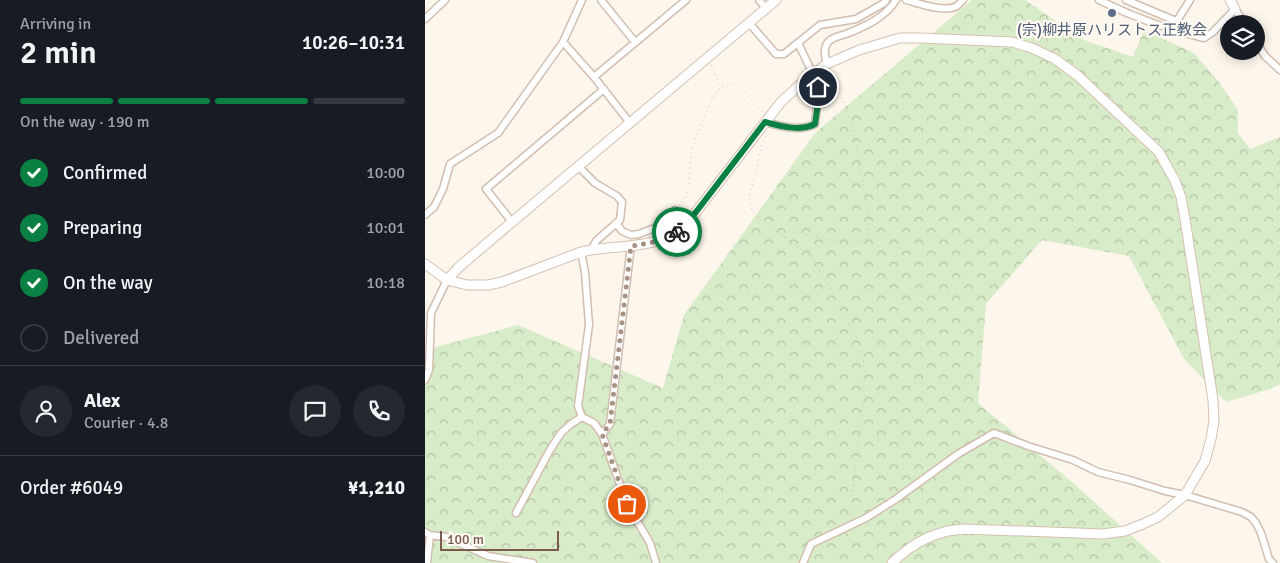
<!DOCTYPE html>
<html lang="en">
<head>
<meta charset="utf-8">
<style>
  :root { --surface:#171b24; --page:#242831; --text:#f1f3f6; --muted:#9ea1a6; --line:#363941; --accent:#0b8043 }
  body { margin:0; font-family:Signika,"Noto Sans JP",sans-serif; background:var(--page); color:var(--text); height:100vh; display:flex; flex-direction:column; font-size:19px; white-space:nowrap }
  * { box-sizing:border-box; margin:0 }
  p { font-size:16px; color:var(--muted) }
  .icon { flex:none; width:28px; height:28px; fill:none; stroke:currentColor; stroke-width:2; stroke-linecap:round; stroke-linejoin:round }
  .map { position:relative; flex:1; overflow:hidden }
  .sheet { display:flex; flex-direction:column; background:var(--surface); width:425px }
  .sheet>* { flex:none }
  .buttons { position:absolute; left:795px; top:15px; display:grid; gap:10px }
  .buttons a { display:grid; place-items:center; width:45px; height:45px; border-radius:50%; background:var(--surface); box-shadow:0 2px 12px #0003; font-size:25px }
  .scale { position:absolute; left:15px; bottom:12px; width:119px; box-sizing:border-box; padding-left:5px; border:2px solid #7a5c4d; border-top:0; font-size:14px; line-height:18px; white-space:nowrap; color:#7a5c4d; -webkit-text-stroke:4px #fffaf3; paint-order:stroke }
  .pin { position:absolute; display:grid; place-items:center; width:42px; height:42px; color:#fff; margin:-21px; border:2px solid #fff; border-radius:50%; box-shadow:0 1px 5px #0007 }
  .courier { position:absolute; display:grid; place-items:center; width:50px; height:50px; margin:-25px; border:4px solid #0b8043; border-radius:50%; background:#fff; color:#222; box-shadow:0 1px 6px #0007 }
  .summary em { font-style:normal; font-weight:600 }
  .summary div { display:flex; flex-direction:column-reverse }
  .summary { display:flex; align-items:center; justify-content:space-between; height:85px; padding:0 20px }
  h1 { font-size:32px; font-weight:600; line-height:38px }
  .bar { display:grid; grid-template-columns:repeat(4,1fr); gap:8px 5px; align-content:center; height:60px; padding:0 20px }
  .bar i { height:6px; border-radius:4px; background:var(--line) }
  .bar .active { background:var(--accent) }
  .bar p { grid-column:span 4 }
  .line { display:flex; align-items:center; gap:12px; padding:0 20px; border-top:1px solid var(--line) }
  .line div { flex:1 }
  .round { display:grid; place-items:center; flex:none; width:52px; height:52px; border-radius:26px; background:var(--page) }
  ol { padding:0 20px; list-style:none }
  li { display:flex; align-items:center; gap:15px; height:55px }
  li p { margin-inline-start:auto }
  li .icon { padding:5px; border-radius:50%; background:var(--accent); color:#fff; stroke-width:4 }
  li:last-child { color:var(--muted) }
  li i { width:28px; height:28px; border:2px solid var(--line); border-radius:50% }
  main { display:flex; flex:1; min-height:0 }
  .map>svg:first-child { display:block }
</style>
</head>
<body>
<main>
<section class="sheet">
<div class="summary"><div><h1>2 min</h1><p>Arriving in</p></div><em>10:26–10:31</em></div>
<div class="bar"><i class="active"></i><i class="active"></i><i class="active"></i><i></i><p>On the way · 190 m</p></div>
<ol>
<li><svg class="icon" aria-label="check" viewBox="0 0 24 24"><path d="M5 12l5 5 9-10"/></svg>Confirmed<p>10:00</p></li>
<li><svg class="icon" aria-label="check" viewBox="0 0 24 24"><path d="M5 12l5 5 9-10"/></svg>Preparing<p>10:01</p></li>
<li><svg class="icon" aria-label="check" viewBox="0 0 24 24"><path d="M5 12l5 5 9-10"/></svg>On the way<p>10:18</p></li>
<li><i></i>Delivered</li>
</ol>
<div class="line" style="height:90px"><a class="round"><svg class="icon" aria-label="person" viewBox="0 0 24 24"><circle cx="12" cy="8" r="4"/><path d="M4 21q1-7 8-7t8 7"/></svg></a><div><b>Alex</b><p>Courier · 4.8</p></div><a class="round"><svg class="icon" aria-label="chat" viewBox="0 0 24 24"><path d="M4 5h16v11H9l-5 4z"/></svg></a><a class="round"><svg class="icon" aria-label="phone" viewBox="0 0 24 24"><path d="M5 4h4l2 5-3 2q2 4 5 5l2-3 5 2v4C11 20 4 13 5 4z"/></svg></a></div>
<div class="line" style="height:65px"><div>Order #6049</div><b>¥1,210</b></div>
</section>
<div class="map">
<svg width="855" height="563" viewBox="0 0 855 563">
  <defs>
    <pattern id="forest-crowns" width="20" height="18" patternUnits="userSpaceOnUse" patternTransform="scale(1.25)"><rect width="20" height="18" fill="#d8ecc9"/><path d="M2 6a3 3 0 1 1 6 0M12 15a3 3 0 1 1 6 0" fill="none" stroke="#b4c2a5"/></pattern>
  </defs>
  <rect width="100%" height="100%" fill="#fdf6ec"/>
  <!-- forest -->
  <path fill="url(#forest-crowns)" d="M547 0H600L659 40 708 57 719 30 769 53 794 82 813 110V133L825 149 855 137V384L845 389 801 402 759 359 704 256 617 240 561 304 553 403 647 482 737 563H0V350L93 325 238 388 259 315 391 132Z"/>
  <g fill="none" stroke-linecap="round" stroke-linejoin="round">
    <!-- street casing -->
    <g stroke="#d1beb0" stroke-width="9">
      <path id="street" d="M176 0 210 42
        M334 0 341 8
        M481 0C493 3 520 13 532 6 534 4 536 2 538 0
        M674 0C706 16 744 30 779 38L788 32 810 9 820 24
        M701 0 751 21
        M0 19 20 0
        M324 23 351 54H359L395 25 431 19 459 3 461 0
        M750 24 765 0
        M138 42 169 77 205 123
        M831 42 840 56 855 70
        M373 43 386 70
        M402 64C400 57 398 49 403 42 407 37 415 36 421 34 439 27 460 18 471 0
        M169 77 261 0
        M340 122C355 126 375 132 390 124L393 96 391 80
        M153 166 170 183 192 196 197 202 195 220 171 241 167 249
        M0 215 9 207 18 189 25 164 73 133 138 42 157 0
        M87 222 61 189 179 89
        M191 223 197 231 206 235 214 234 240 224 250 210
        M156 252 160 272 164 325 153 406 157 417 169 423 177 434 202 504 225 543 231 563
        M0 380 4 370 6 313 22 280
        M177 434 185 424 206 245
        M91 513 125 450 136 433 146 424 157 417
        M0 532 5 535 21 537 63 556 108 563
        M2 563 5 535
        M378 563 386 544 441 518 471 499 533 454 569 433 603 446 648 460 673 472 705 480 740 491 760 495 817 512 826 517 831 523 836 533 844 559 848 563"/>
    </g>
    <!-- secondary casing -->
    <g stroke="#d6c0b0" stroke-width="11">
      <path id="secondary" d="M805 0 810 9
        M0 264 22 280 42 285H63L77 282 156 252C189 244 231 251 258 227 263 223 267 217 271 212L356 102 380 80 402 64 434 50 475 38H497L587 42 607 48 630 59 652 75 734 152 750 181 756 197 760 219 788 400 789 421 786 439 780 461 760 495 733 517 718 524 700 531 678 534 539 529C533 530 525 530 519 532 500 537 481 549 467 563
        M22 280 34 267 87 222 351 0"/>
    </g>
    <!-- path -->
    <path stroke="#d9b8a5" stroke-width="1" stroke-dasharray="1 4" stroke-linecap="butt" d="M286 65 296 86
      M341 136 337 144 324 199 328 213 360 238 388 258 397 276 415 304 431 336 437 354 439 364V394L427 497 433 513
      M254 206C268 193 263 167 267 150 269 140 288 94 295 88 299 84 308 84 313 86 318 89 332 106 337 112
      M360 238 364 232H372C393 236 418 247 439 240L443 233 445 219 437 178 431 141 424 116 406 72"/>
    <!-- street -->
    <use href="#street" stroke="#fff" stroke-width="6"/>
    <!-- secondary -->
    <use href="#secondary" stroke="#fff" stroke-width="9"/>
  </g>
  <g fill="none" stroke-linecap="round" stroke-linejoin="round">
    <!-- done -->
    <path stroke="#a89285" stroke-width="5" stroke-dasharray="0 9" d="M202 504 177 434 185 424 206 246C224 243 237 242 252 232"/>
    <!-- route -->
    <path stroke="#0b8043" stroke-width="6" d="M252 232 258 227 271 212 340 122C355 126 375 132 390 124L394 96 393 87"/>
  </g>
  <!-- markers -->
  <circle fill="#5c6f8a" stroke="#fffaf3" stroke-width="2" cx="687" cy="13" r="5"/>
  <g text-anchor="middle" stroke-width="4.5" stroke-linejoin="round" paint-order="stroke">
    <!-- service labels -->
    <g font-size="15" fill="#4e5e75" stroke="#fffaf3">
      <text x="687" y="35">(宗)柳井原ハリストス正教会</text>
    </g>
  </g>
</svg>
<div class="buttons">
<a><svg class="icon" aria-label="layers" viewBox="0 0 24 24"><path d="M12 4l9 5-9 5-9-5zM3 14l9 5 9-5"/></svg></a>
</div>
<div class="scale">100 m</div>
<div class="pin" style="left:202px;top:504px;background:#ea580c"><svg class="icon" aria-label="bag" viewBox="0 0 24 24"><path d="M5 8h14l-1 12H6zM9 8a3 3 0 0 1 6 0"/></svg></div>
<div class="pin" style="left:393px;top:87px;background:#1f2937"><svg class="icon" aria-label="home" viewBox="0 0 24 24"><path d="M3 11l9-7 9 7M6 9v11h12V9"/></svg></div>
<div class="courier" style="left:252px;top:232px"><svg class="icon" aria-label="bike" viewBox="0 0 24 24"><circle cx="6" cy="16" r="4"/><circle cx="18" cy="16" r="4"/><path d="M6 16l4-8h5l3 8M10 8l3 8H6M13 5h3"/></svg></div>
</div>
</main>
</body>
</html>
